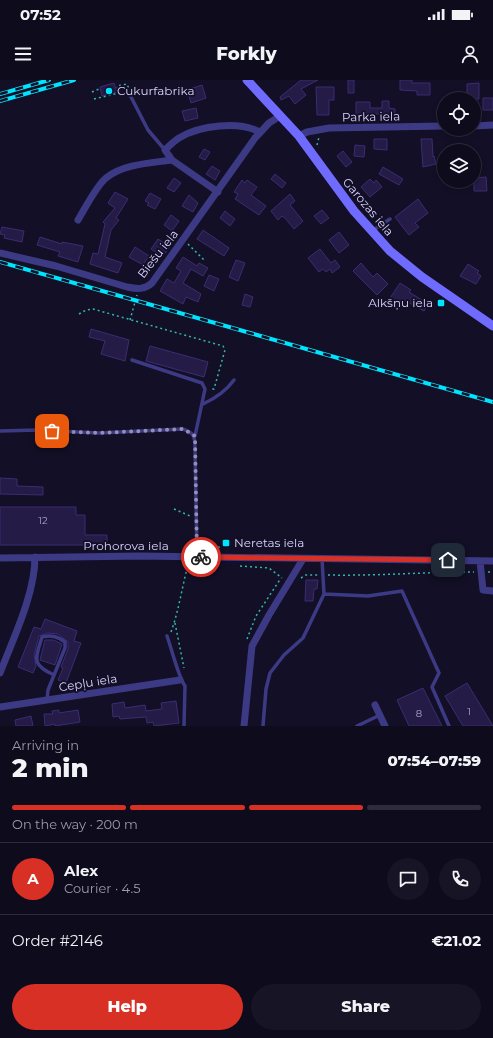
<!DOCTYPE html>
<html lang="en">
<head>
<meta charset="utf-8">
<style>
  :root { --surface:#0e0b1c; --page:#171425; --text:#f1f3f6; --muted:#9b9ba3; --line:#2e2b3b; --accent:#d93025 }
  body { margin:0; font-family:Montserrat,sans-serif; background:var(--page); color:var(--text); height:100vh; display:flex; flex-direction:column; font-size:15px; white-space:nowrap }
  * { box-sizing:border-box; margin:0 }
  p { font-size:13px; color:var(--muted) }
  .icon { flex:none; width:22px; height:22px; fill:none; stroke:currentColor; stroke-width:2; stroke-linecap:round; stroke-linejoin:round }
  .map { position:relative; height:646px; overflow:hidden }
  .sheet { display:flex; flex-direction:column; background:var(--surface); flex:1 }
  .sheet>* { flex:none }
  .buttons { position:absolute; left:437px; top:12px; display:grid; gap:8px }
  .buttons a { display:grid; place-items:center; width:44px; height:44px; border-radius:50%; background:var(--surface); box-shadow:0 2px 6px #0003,0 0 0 1px var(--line); font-size:20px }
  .pin { position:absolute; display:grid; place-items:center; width:34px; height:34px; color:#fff; margin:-17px; border-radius:8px; box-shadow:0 2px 6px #0006 }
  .courier { position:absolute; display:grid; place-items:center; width:40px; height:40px; margin:-20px; border:3px solid #d93025; border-radius:50%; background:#fff; color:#222; box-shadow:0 1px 5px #0007 }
  .overview em { font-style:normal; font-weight:800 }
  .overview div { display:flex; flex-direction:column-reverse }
  .overview { display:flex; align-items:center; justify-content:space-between; height:68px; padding:0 12px }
  h1 { font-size:26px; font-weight:800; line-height:30px }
  .bar { display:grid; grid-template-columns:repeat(4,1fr); gap:6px 4px; align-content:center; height:48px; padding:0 12px }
  .bar i { height:5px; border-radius:3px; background:var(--line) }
  .bar .active { background:var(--accent) }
  .bar p { grid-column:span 4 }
  .line { display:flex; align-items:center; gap:10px; padding:0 12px; border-top:1px solid var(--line) }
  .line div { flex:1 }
  .round { display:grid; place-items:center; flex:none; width:42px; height:42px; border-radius:21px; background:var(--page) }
  .button { display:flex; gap:8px; margin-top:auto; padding:8px 12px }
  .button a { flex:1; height:46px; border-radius:24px; background:var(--accent); color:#fff; font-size:16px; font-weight:800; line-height:46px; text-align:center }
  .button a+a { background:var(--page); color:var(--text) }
  .status { display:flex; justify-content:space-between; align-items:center; height:28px; padding:0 20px; background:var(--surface); direction:ltr }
  .status svg { height:11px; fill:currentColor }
  header { display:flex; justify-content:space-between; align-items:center; height:52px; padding:0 12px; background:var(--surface); font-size:18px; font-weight:800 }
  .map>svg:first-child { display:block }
</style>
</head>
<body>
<div class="status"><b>07:52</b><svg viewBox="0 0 49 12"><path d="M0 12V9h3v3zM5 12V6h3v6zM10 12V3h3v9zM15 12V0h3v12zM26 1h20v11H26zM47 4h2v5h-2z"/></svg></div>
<header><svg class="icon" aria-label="menu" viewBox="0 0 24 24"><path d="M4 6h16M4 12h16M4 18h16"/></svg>Forkly<svg class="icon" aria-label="person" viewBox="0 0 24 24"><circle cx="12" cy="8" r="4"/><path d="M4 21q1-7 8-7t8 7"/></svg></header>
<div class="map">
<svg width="493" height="646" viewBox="0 0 493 646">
  <rect width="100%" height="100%" fill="#130f26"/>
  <!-- building -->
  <path fill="#241b47" stroke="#3b2d73" d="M301 0H318L301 9 306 15 295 24 289 16 281 20 280 17Z
    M348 0H354V13H348Z
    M400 0H412V3H430V15H417V11L400 10Z
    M114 3 117 12 102 16 100 7Z
    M479 3V19H467V4Z
    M202 5 206 18 191 23 187 10Z
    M316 7H334V20H329V35H317Z
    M483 18H493V30H483Z
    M382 21H389V28L395 29V34H356V22H370V28H382Z
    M196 28 198 38 185 41 182 31Z
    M374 59H387V70L374 69Z
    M421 59H432L433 77 434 76 436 84 423 87Z
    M355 65 365 66 364 77 354 76Z
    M204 69 210 72 205 80 199 77Z
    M343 71 352 82 346 87 337 76Z
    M212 86 220 91 215 100 206 94Z
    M383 87 403 99 399 105 379 94Z
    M275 94 286 103 282 108 271 99Z
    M486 97 487 111H474V98Z
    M174 98 181 103 174 112 167 108Z
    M370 99 374 103 376 100 382 107 370 117 361 107Z
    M242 100 245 103 247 100 257 107 251 115 266 126 259 135 235 119 238 114 234 112Z
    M115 112 128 119 116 138 119 140 111 150 105 177 122 183 118 193 90 184 93 173 98 174 105 144 103 142 115 128 108 123Z
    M150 113 161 119 155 129 147 125 149 123 145 121Z
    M290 114 295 121 290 125 303 141 294 149 285 138 282 136 278 140 271 131Z
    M189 115 198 123 193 132 182 126Z
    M418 119 428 133 415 143 419 147 409 155 395 137Z
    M322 130 329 138 321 144 314 136Z
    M225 131 235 139 230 146 220 138Z
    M171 135 179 141 172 151 164 145Z
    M2 147 24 151 22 162 4 158 5 155 0 154Z
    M203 150 229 168 224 176 197 159Z
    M339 152 349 165 339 173 329 160Z
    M40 157 62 164V162L83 166 78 182 58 176 60 172 37 165Z
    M158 159 170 167 162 177 151 169Z
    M135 167 149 176 143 185 129 177Z
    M320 169 331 183 335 180 340 187 332 193 330 189 326 192 323 189 319 192 308 178Z
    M183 177 197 186 199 183 208 188 203 196 191 189 183 203 201 214 198 222 186 217 183 224 160 211 167 199 174 203 181 191 176 188Z
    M236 180 245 183 238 201 229 197Z
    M361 183 373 197 377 193 388 204 377 215 353 191Z
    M468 184 479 191 477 193 481 196 476 204 460 196Z
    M209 195 219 199 214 211 204 206Z
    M400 203 411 210 409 212 428 224 424 231 404 220 401 225 390 218Z
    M245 214 253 217 250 227 242 225Z
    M91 249 129 260 125 281 101 274 105 261 89 257Z
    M150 266 208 282 204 297 146 281Z
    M0 398 17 399V406L43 407V415L0 414Z
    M0 427H76V435H85V455H107V465H0Z
    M306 500H318L317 509H314L313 521H305Z
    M45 539 77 551 74 561 81 563 66 603 58 600 63 588 61 587 68 569V562L58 554 48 553 39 556 34 575 36 586 33 593 18 587 34 547 41 549Z
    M45 560H53L62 564 55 585 40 580Z
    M467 603 493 646H463L445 616Z
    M423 608 442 646H409L397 620Z
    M176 621 179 643 154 646 153 642 147 643 146 637 120 639 119 636 113 637 112 624 124 622 125 628 145 625 146 631 162 629 161 623Z
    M59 630V633L78 630 80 642 55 646V644L45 646 44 634H53L52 631Z
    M31 636 33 646H16L15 640Z"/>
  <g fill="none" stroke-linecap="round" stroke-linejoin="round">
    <!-- path -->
    <path stroke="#2fb8b0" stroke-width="1.5" stroke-dasharray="2 3" stroke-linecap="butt" d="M92 12 99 9
      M94 19 119 13 117 6 127 4 129 9
      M317 65 319 57
      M188 164 205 181
      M79 234 86 230 93 229 223 266 225 270 214 309H210
      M130 240 137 215
      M174 429 190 436
      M208 469 220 467
      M240 486 269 488 282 498
      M488 492H493
      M328 495C377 496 425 492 474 492
      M301 498 306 495H318
      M175 543 184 588
      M171 552C179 530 182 507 188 485
      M247 559 256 536 281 498"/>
    <!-- lane -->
    <path stroke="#3d3a85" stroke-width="3.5" d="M130 15 148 50 165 70
      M372 151 390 139
      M132 280 202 303 205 309 195 356
      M203 324C216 318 226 311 234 300
      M0 351 37 350 99 353 183 349C194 353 195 356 195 368L197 477
      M322 479 324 514
      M167 556C171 567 179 599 185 606L184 646
      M47 620 48 610 65 568V562C57 556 51 555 42 557 36 578 30 584 54 595
      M263 646 266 609 270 593 284 575 303 558 324 514 368 516 402 511 439 593 432 607 449 646
      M357 646 380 635"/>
    <!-- street -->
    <path stroke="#3d3a85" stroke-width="7" d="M474 46 493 45
      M299 56 307 52 329 48 444 46
      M172 80 165 70C169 66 174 61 179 58 200 45 239 41 260 52
      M78 140C84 130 97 105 106 98 123 84 151 83 172 80L218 112
      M0 173 56 186 127 207C137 209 144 210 152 203L255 58 269 43 280 36
      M0 478 141 476 493 481
      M480 481 483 510 493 511
      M0 593C13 559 35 514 35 477
      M375 625 385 646
      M0 627 180 600
      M244 646 252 566 269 535 303 479"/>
    <!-- secondary -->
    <path stroke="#6f6bff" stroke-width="9" d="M247 0 299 56 354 131 390 171 422 197 493 246"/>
    <!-- rail casing -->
    <g stroke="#00e5ff" stroke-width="4">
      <path id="rail" d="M0 14 49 0
        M0 21 74 0
        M0 182 493 322"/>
    </g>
    <!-- rail -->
    <use href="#rail" stroke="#130f26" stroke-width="2.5" stroke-dasharray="8" stroke-linecap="butt"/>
  </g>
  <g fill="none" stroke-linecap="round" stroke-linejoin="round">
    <!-- done -->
    <path stroke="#948fb3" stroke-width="4" stroke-dasharray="0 7.2" d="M52 351 99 353 183 349 195 356 197 477H201"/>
    <!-- route -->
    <path stroke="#d93025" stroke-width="5" d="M201 477 448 480"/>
  </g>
  <!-- markers -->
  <g fill="#00e5ff" stroke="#130f26" stroke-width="1.5">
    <circle cx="109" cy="11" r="4"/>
    <rect x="437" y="219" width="8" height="8" rx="2"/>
    <rect x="222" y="459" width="8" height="8" rx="2"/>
  </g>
  <g text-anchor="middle" stroke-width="3.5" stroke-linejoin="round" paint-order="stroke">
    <!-- number labels -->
    <g font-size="10" fill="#aca6d1">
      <text x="43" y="444">12</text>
      <text x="469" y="635">1</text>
      <text x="419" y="637">8</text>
    </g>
    <!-- poi labels -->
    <g font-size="12" fill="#d9d4ff" stroke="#130f26" text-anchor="start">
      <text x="117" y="15">Cukurfabrika</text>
      <text x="433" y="227" text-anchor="end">Alkšņu iela</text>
      <text x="234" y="467">Neretas iela</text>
    </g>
    <!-- street labels -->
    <g font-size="12" fill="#d9d4ff" stroke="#130f26">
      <text transform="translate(371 37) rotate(-1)" y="4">Parka iela</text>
      <text transform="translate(368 127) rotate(50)" y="4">Garozas iela</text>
      <text transform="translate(158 174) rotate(-52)" y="4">Biešu iela</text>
      <text x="126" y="470">Prohorova iela</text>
      <text transform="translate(88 603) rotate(-9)" y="4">Cepļu iela</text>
    </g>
  </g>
</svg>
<div class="buttons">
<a><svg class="icon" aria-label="locate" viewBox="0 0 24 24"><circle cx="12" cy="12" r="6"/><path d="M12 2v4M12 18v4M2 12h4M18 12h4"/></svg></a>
<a><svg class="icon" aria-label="layers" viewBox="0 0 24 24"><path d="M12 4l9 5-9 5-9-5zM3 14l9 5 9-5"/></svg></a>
</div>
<div class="pin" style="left:52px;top:351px;background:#ea580c"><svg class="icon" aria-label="bag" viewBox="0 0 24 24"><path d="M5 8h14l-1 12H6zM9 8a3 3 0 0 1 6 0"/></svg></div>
<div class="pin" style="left:448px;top:480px;background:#1f2937"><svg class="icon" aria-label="home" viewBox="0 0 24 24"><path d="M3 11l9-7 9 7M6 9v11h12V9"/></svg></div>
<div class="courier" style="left:201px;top:477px"><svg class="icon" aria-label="bike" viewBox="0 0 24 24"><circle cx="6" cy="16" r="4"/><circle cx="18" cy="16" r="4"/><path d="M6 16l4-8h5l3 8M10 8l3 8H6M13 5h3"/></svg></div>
</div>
<section class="sheet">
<div class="overview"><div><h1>2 min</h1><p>Arriving in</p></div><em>07:54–07:59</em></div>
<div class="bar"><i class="active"></i><i class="active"></i><i class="active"></i><i></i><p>On the way · 200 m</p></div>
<div class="line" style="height:72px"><b class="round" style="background:var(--accent);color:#fff">A</b><div><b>Alex</b><p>Courier · 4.5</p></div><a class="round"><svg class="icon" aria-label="chat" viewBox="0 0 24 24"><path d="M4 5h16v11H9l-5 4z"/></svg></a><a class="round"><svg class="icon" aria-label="phone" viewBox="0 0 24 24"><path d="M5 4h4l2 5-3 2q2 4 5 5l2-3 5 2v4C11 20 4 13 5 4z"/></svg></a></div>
<div class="line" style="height:52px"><div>Order #2146</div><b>€21.02</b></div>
<div class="button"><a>Help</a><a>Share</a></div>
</section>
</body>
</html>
